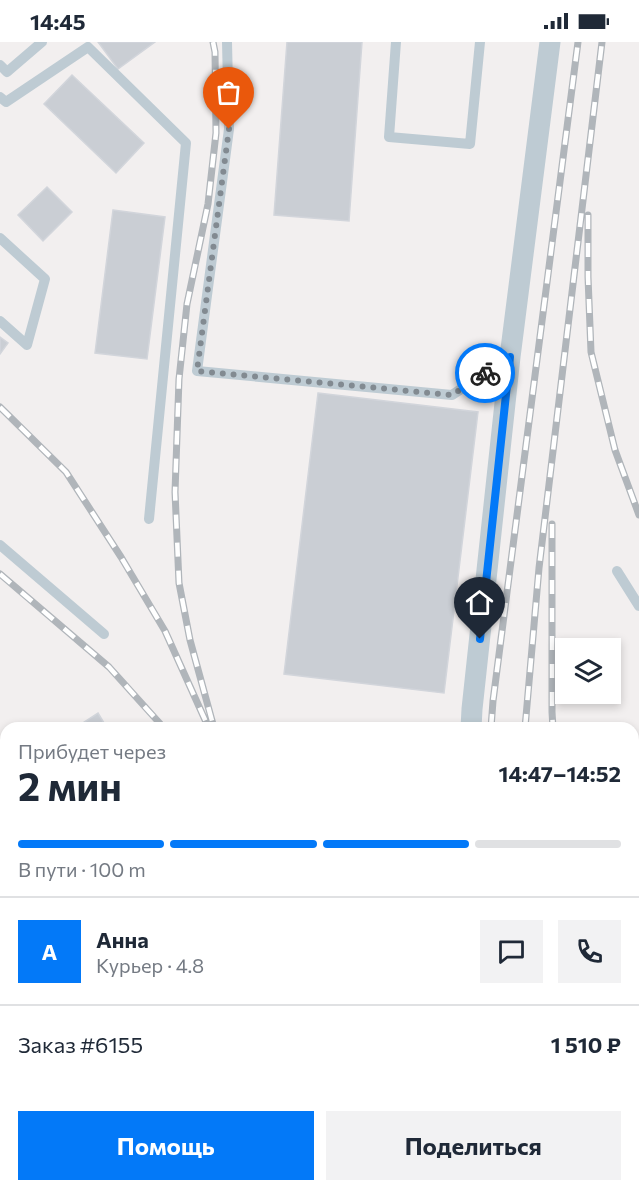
<!DOCTYPE html>
<html lang="ru">
<head>
<meta charset="utf-8">
<style>
  :root { --surface:#fff; --page:#f2f2f3; --text:#1f2937; --muted:#747a83; --line:#e0e1e3; --accent:#0379f8 }
  body { margin:0; font-family:Commissioner,sans-serif; background:var(--page); color:var(--text); height:100vh; display:flex; flex-direction:column; font-size:22px; white-space:nowrap }
  * { box-sizing:border-box; margin:0 }
  p { font-size:20px; color:var(--muted) }
  .icon { flex:none; width:33px; height:33px; fill:none; stroke:currentColor; stroke-width:2; stroke-linecap:round; stroke-linejoin:round }
  .map { position:relative; flex:1; overflow:hidden }
  .drawer { position:absolute; left:0px; top:680px; width:639px; height:470px; display:flex; flex-direction:column; background:var(--surface); border-radius:18px 18px 0 0; box-shadow:0 3px 9px #0003 }
  .drawer>* { flex:none }
  .tools { position:absolute; left:555px; top:596px; display:grid; gap:12px }
  .tools a { display:grid; place-items:center; width:66px; height:66px; border-radius:0px; background:var(--surface); box-shadow:0 3px 9px #0003; font-size:30px }
  .pin { position:absolute; display:grid; place-items:center; width:51px; height:51px; color:#fff; margin:-62px -26px; border-radius:50% 50% 50% 0; rotate:-45deg; box-shadow:0 0 6px #0007 }
  .pin .icon { rotate:45deg }
  .courier { position:absolute; display:grid; place-items:center; width:60px; height:60px; margin:-30px; border:4px solid #0379f8; border-radius:50%; background:#fff; color:#222; box-shadow:0 2px 8px #0007 }
  .headline em { font-style:normal; font-weight:700 }
  .headline div { display:flex; flex-direction:column-reverse }
  .headline { display:flex; align-items:center; justify-content:space-between; height:102px; padding:0 18px }
  h1 { font-size:39px; font-weight:700; line-height:45px }
  .bar { display:grid; grid-template-columns:repeat(4,1fr); gap:9px 6px; align-content:center; height:72px; padding:0 18px }
  .bar i { height:8px; border-radius:4px; background:var(--line) }
  .bar .current { background:var(--accent) }
  .bar p { grid-column:span 4 }
  .line { display:flex; align-items:center; gap:15px; padding:0 18px; border-top:2px solid var(--line) }
  .line div { flex:1 }
  .round { display:grid; place-items:center; flex:none; width:63px; height:63px; border-radius:0px; background:var(--page) }
  .primary-button { display:flex; gap:12px; margin-top:auto; padding:12px 18px }
  .primary-button a { flex:1; height:69px; border-radius:0px; background:var(--accent); color:#fff; font-size:24px; font-weight:700; line-height:69px; text-align:center }
  .primary-button a+a { background:var(--page); color:var(--text) }
  .status { display:flex; justify-content:space-between; align-items:center; height:42px; padding:0 30px; background:var(--surface); direction:ltr }
  .status svg { height:16px; fill:currentColor }
  .map>svg:first-child { display:block }
</style>
</head>
<body>
<div class="status"><b>14:45</b><svg viewBox="0 0 49 12"><path d="M0 12V9h3v3zM5 12V6h3v6zM10 12V3h3v9zM15 12V0h3v12zM26 1h20v11H26zM47 4h2v5h-2z"/></svg></div>
<div class="map">
<svg width="639" height="1148" viewBox="0 0 639 1148">
  <rect width="100%" height="100%" fill="#f2efef"/>
  <!-- green -->
  <path fill="#b8f5cd" d="M0 1121H2L6 1130V1143H13L15 1148H0Z"/>
  <!-- building -->
  <path fill="#caced4" stroke="#d2d5db" stroke-width="1.5" d="M98 0H155L118 27Z
    M287 0H362L349 179 274 173Z
    M72 33 144 101 116 131 44 62Z
    M47 145 72 170 43 199 18 173Z
    M113 168 165 175 147 317 95 311Z
    M0 295 8 301 0 312Z
    M318 351 478 370 444 651 284 632Z
    M98 671 107 686H75Z
    M6 844V888L0 884V853Z"/>
  <g fill="none" stroke-linecap="round" stroke-linejoin="round">
    <!-- service -->
    <path stroke="#becbd3" stroke-width="10" d="M227 0 229 87 197 329 452 353 510 315
      M396 0 389 95 470 102 480 0
      M0 23 7 30 42 0
      M0 55 6 60 88 5 186 101 149 477
      M0 196 45 237 27 303 0 279
      M0 503 104 592
      M617 529 639 564
      M633 720 639 723
      M633 846 639 848
      M633 917 639 919
      M0 928 6 933
      M210 1143 218 1148"/>
    <!-- minor -->
    <path stroke="#becbd3" stroke-width="21" d="M471 686 472 667 510 315 550 0
      M0 779 6 790"/>
    <!-- rail casing -->
    <g stroke="#b0b5ba" stroke-width="7">
      <path id="rail" d="M213 0 215 10 216 91 208 162 187 262 179 337 175 450 179 541 190 598 214 686
        M588 173V235L591 310 615 408 639 473
        M0 365 66 430 121 515 165 589 206 680
        M552 482V670L553 686
        M0 532 109 625 164 686
        M491 686 493 659 578 0
        M525 686 539 526 602 0
        M0 895 6 900
        M0 1021 6 1026
        M0 1089 6 1091
        M633 1096 639 1117
        M177 1143 190 1148
        M281 1143 286 1148
        M304 1143 308 1148
        M348 1143 350 1148
        M376 1143 378 1148
        M514 1143V1148
        M542 1143V1148
        M560 1143 561 1148"/>
    </g>
    <!-- rail -->
    <use href="#rail" stroke="#fff" stroke-width="4.5" stroke-dasharray="14" stroke-linecap="butt"/>
  </g>
  <g fill="none" stroke-linecap="round" stroke-linejoin="round">
    <!-- done -->
    <path stroke="#828a91" stroke-width="6" stroke-dasharray="0 10.8" d="M229 87 197 329 452 353 485 331"/>
    <!-- route -->
    <path stroke="#0379f8" stroke-width="8" d="M480 597 510 315 485 331"/>
  </g>
</svg>
<div class="tools">
<a><svg class="icon" aria-label="layers" viewBox="0 0 24 24"><path d="M12 4l9 5-9 5-9-5zM3 14l9 5 9-5"/></svg></a>
</div>
<div class="pin" style="left:229px;top:87px;background:#ea580c"><svg class="icon" aria-label="bag" viewBox="0 0 24 24"><path d="M5 8h14l-1 12H6zM9 8a3 3 0 0 1 6 0"/></svg></div>
<div class="pin" style="left:480px;top:597px;background:#1f2937"><svg class="icon" aria-label="home" viewBox="0 0 24 24"><path d="M3 11l9-7 9 7M6 9v11h12V9"/></svg></div>
<div class="courier" style="left:485px;top:331px"><svg class="icon" aria-label="bike" viewBox="0 0 24 24"><circle cx="6" cy="16" r="4"/><circle cx="18" cy="16" r="4"/><path d="M6 16l4-8h5l3 8M10 8l3 8H6M13 5h3"/></svg></div>
<section class="drawer">
<div class="headline"><div><h1>2 мин</h1><p>Прибудет через</p></div><em>14:47–14:52</em></div>
<div class="bar"><i class="current"></i><i class="current"></i><i class="current"></i><i></i><p>В пути · 100 m</p></div>
<div class="line" style="height:108px"><b class="round" style="background:var(--accent);color:#fff">А</b><div><b>Анна</b><p>Курьер · 4.8</p></div><a class="round"><svg class="icon" aria-label="chat" viewBox="0 0 24 24"><path d="M4 5h16v11H9l-5 4z"/></svg></a><a class="round"><svg class="icon" aria-label="phone" viewBox="0 0 24 24"><path d="M5 4h4l2 5-3 2q2 4 5 5l2-3 5 2v4C11 20 4 13 5 4z"/></svg></a></div>
<div class="line" style="height:78px"><div>Заказ #6155</div><b>1 510 ₽</b></div>
<div class="primary-button"><a>Помощь</a><a>Поделиться</a></div>
</section>
</div>
</body>
</html>
